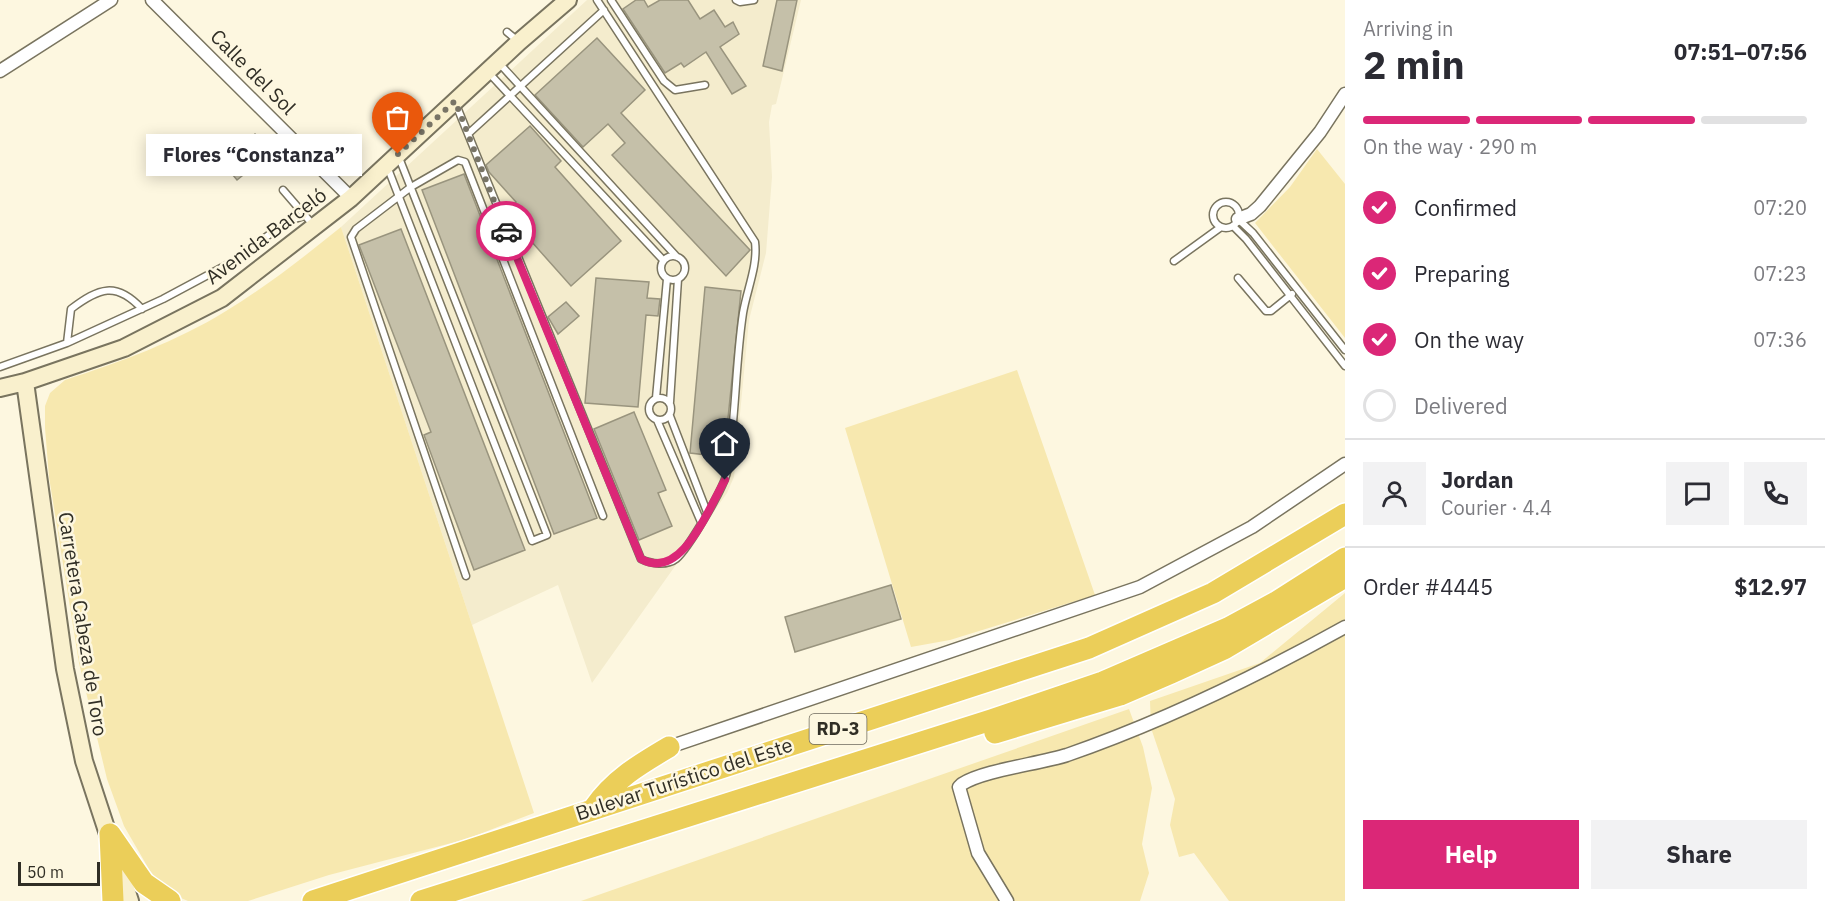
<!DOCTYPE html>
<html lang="en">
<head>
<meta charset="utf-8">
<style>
  :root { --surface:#fff; --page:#f2f2f3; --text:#2b2b33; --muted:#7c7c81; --line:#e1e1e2; --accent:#db2777 }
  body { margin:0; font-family:"IBM Plex Sans",sans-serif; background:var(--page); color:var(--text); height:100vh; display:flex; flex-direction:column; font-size:22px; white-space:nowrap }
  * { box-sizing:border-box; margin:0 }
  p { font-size:20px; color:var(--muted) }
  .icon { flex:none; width:33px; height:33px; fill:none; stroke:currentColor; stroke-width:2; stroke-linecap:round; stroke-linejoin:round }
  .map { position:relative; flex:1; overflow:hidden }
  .drawer { display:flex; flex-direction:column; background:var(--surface); width:480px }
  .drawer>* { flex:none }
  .scale { position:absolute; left:18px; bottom:15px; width:82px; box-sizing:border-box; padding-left:6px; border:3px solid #302e25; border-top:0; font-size:16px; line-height:21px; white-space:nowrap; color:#302e25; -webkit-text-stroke:4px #fdf7e0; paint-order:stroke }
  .pin { position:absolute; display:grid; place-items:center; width:51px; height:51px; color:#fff; margin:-62px -26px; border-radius:50% 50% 50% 0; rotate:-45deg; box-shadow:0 0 6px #0007 }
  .pin .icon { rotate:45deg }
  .courier { position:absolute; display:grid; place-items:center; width:60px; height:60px; margin:-30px; border:4px solid #db2777; border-radius:50%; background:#fff; color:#222; box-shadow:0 2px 8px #0007 }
  .bubble { position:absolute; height:42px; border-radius:0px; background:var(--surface); box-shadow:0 3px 15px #0003; font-size:20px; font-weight:700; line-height:42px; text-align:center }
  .overview em { font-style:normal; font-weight:700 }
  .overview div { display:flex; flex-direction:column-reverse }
  .overview { display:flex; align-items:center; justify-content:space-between; height:102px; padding:0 18px }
  h1 { font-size:39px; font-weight:700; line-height:45px }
  .bar { display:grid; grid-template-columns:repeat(4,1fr); gap:9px 6px; align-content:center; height:72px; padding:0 18px }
  .bar i { height:8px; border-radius:4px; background:var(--line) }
  .bar .on { background:var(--accent) }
  .bar p { grid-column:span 4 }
  .line { display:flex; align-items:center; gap:15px; padding:0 18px; border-top:2px solid var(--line) }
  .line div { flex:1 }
  .round { display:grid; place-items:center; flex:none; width:63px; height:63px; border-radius:0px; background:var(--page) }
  ol { padding:0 18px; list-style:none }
  li { display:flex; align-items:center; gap:18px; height:66px }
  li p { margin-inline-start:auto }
  li .icon { padding:6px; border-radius:50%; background:var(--accent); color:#fff; stroke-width:4 }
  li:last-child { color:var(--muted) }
  li i { width:33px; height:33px; border:3px solid var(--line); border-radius:50% }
  .cta { display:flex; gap:12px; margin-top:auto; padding:12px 18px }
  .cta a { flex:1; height:69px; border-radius:0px; background:var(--accent); color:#fff; font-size:24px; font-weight:700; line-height:69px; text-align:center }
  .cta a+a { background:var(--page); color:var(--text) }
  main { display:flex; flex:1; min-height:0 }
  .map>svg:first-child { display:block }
</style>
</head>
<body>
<main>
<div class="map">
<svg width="1345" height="901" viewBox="0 0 1345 901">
  <rect width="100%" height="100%" fill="#fdf7e0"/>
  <!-- built -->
  <path fill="#f4eccd" d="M587 0H801L776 104 772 105 769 122 772 177 766 253 749 320 734 477 727 493 592 683 558 585 472 625 341 227Z"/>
  <!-- green -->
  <path fill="#f7e8af" d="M1317 149 1345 184V338L1255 223 1290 187Z
    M341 227 534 813 467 839 329 875 248 901H188L169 893 150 871 124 826 107 779 79 663 49 477 45 428V406L50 393 65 380C120 362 176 342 226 311 267 286 304 257 341 227Z
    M1017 370 1095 595 950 640 911 647 845 428Z
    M1345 593V901H1229L1194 853 1179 857 1170 825 1175 799 1151 728 1150 701 1260 663Z
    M1129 709 1143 747 1152 788 1142 844 1149 873 1140 901H581Z"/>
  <!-- building -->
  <path fill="#c5c0a9" stroke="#99947e" stroke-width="1.5" d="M636 0H644L648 7 660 0H688L700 19 714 10 725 27 733 22 739 34 720 47 746 86 732 94 706 52 684 67 681 63 665 73 623 9Z
    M777 0H797L782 71 763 66Z
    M597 38 645 90 621 113 750 250 726 276 612 155 625 143 608 124 583 147 535 95Z
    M530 126 561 161 555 167 621 241 571 286 506 213 516 202 489 172 486 165Z
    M255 134 262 143 268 139 276 148 237 180 228 169 248 153 241 144Z
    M464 174 597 518 554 534 422 190Z
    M401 229 525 550 474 570 424 435 431 432 359 245Z
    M596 278 649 282 647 298 660 299 658 316 646 315 638 407 585 403Z
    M705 287 741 291 724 457 690 453Z
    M566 302 579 316 558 334 548 317Z
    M634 412 666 490 658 493 672 526 639 540 594 429Z
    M891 585 901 619 795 652 785 617Z"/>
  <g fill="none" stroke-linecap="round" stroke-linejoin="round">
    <!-- lane casing -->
    <g stroke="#79745f" stroke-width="9">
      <path id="lane" d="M611 0 664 81 675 90 705 85
        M736 0 740 2 754 0
        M507 32 518 41
        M499 63 677 257
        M488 72 663 260
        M455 102 641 559C651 564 667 566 676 559 688 549 724 488 727 472 736 420 735 366 743 313 747 289 758 266 755 242L597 0
        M468 134 604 10
        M387 166 532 541 547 535 398 155
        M283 190 314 226
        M1213 215a13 13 0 1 1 26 0a13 13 0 1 1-26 0Z
        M1238 219 1253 233 1345 350
        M1233 226 1246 239 1345 366
        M661 268a12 12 0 1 1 24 0a12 12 0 1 1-24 0Z
        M1174 261 1221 227
        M1238 278 1266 311H1271L1292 294
        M67 343 71 309C99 288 116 281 142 309
        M0 367 67 343 163 299 234 261 286 222 304 216
        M649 409a11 11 0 1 1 22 0a11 11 0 1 1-22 0Z
        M656 398 667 279
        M670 402 678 279
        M670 416 707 512
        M657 420 701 522
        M466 576 351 237 356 229 411 187 458 160 465 162 603 516"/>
    </g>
    <!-- street casing -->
    <g stroke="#79745f" stroke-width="15">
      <path id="street" d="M152 0 351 198
        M0 71 111 0
        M1238 219 1251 214 1260 206 1320 132 1345 94
        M669 747 1140 587 1252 527 1345 464
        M1007 901 978 853 959 787 962 784C984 770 1039 764 1067 755 1162 722 1257 676 1345 627"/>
    </g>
    <!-- secondary casing -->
    <g stroke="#79745f" stroke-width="20">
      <path id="secondary" d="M25 382 65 669 84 761 130 901
        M0 388 25 382 124 348 222 298 351 198 519 42 568 0"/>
    </g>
    <!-- highway casing -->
    <g stroke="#fff" stroke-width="24">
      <path id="highway" d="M995 733 1120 695 1171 673 1224 649 1345 577
        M594 808C613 780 640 764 669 747
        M110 834 144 883 170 901
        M110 834 113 901
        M313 901 1089 648 1213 593 1345 514
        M421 901 991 720 1103 682 1228 628 1276 602 1345 558"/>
    </g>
    <!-- lane -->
    <use href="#lane" stroke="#fff" stroke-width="6"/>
    <!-- street -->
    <use href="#street" stroke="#fff" stroke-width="12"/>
    <!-- secondary -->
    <use href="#secondary" stroke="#f9f0cd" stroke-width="16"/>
    <!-- highway -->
    <use href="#highway" stroke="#ebce59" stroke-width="21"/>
  </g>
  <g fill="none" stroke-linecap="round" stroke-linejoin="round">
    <!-- done -->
    <path stroke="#787466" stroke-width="6" stroke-dasharray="0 10.8" d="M398 154 455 101 506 231"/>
    <!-- route -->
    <path stroke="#db2777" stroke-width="8" d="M506 231 641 559C682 582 709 507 725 480"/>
  </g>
  <g text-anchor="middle" stroke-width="5" stroke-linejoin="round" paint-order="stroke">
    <!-- shield labels -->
    <rect fill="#fdf7e0" stroke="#6e6a5d" stroke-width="1.5" x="809.5" y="714" width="57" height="30" rx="4.5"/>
    <g font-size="18" font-weight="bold" fill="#302e25">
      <text x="838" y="735">RD-3</text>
    </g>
    <!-- street labels -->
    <g font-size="20" fill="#302e25" stroke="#fdf7e0">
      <text transform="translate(253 72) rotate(45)" y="7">Calle del Sol</text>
      <text transform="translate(266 236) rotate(-37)" y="7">Avenida Barceló</text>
      <text transform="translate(83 624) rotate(81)" y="7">Carretera Cabeza de Toro</text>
      <text transform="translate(684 779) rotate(-18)" y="7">Bulevar Turístico del Este</text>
    </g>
  </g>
</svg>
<div class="scale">50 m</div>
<div class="pin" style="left:398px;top:154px;background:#ea580c"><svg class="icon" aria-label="bag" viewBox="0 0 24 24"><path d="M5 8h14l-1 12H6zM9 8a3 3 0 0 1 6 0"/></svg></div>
<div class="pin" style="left:725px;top:480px;background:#1f2937"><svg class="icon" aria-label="home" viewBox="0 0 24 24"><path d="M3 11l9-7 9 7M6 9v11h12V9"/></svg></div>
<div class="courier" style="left:506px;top:231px"><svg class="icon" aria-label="car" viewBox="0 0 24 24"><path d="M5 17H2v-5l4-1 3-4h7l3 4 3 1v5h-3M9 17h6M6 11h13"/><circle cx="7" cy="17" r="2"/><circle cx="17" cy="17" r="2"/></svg></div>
<div class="bubble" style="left:146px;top:134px;width:216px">Flores “Constanza”</div>
</div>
<section class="drawer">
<div class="overview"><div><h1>2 min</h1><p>Arriving in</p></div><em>07:51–07:56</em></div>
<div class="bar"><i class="on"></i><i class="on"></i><i class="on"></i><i></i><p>On the way · 290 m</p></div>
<ol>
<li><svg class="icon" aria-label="check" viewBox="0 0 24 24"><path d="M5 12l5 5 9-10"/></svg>Confirmed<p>07:20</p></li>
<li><svg class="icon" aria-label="check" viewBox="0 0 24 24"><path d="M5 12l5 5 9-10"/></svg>Preparing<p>07:23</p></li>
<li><svg class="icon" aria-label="check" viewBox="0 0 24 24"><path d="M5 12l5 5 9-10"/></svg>On the way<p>07:36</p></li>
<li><i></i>Delivered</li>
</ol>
<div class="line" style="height:108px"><a class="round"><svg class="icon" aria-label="person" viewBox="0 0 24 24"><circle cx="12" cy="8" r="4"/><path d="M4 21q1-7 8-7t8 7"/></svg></a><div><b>Jordan</b><p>Courier · 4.4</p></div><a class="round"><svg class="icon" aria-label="chat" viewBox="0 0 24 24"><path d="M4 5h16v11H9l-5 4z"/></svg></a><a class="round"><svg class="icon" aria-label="phone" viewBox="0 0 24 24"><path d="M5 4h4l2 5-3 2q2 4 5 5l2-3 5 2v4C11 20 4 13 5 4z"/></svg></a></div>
<div class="line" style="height:78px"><div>Order #4445</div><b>$12.97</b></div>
<div class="cta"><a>Help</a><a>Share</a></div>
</section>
</main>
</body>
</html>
